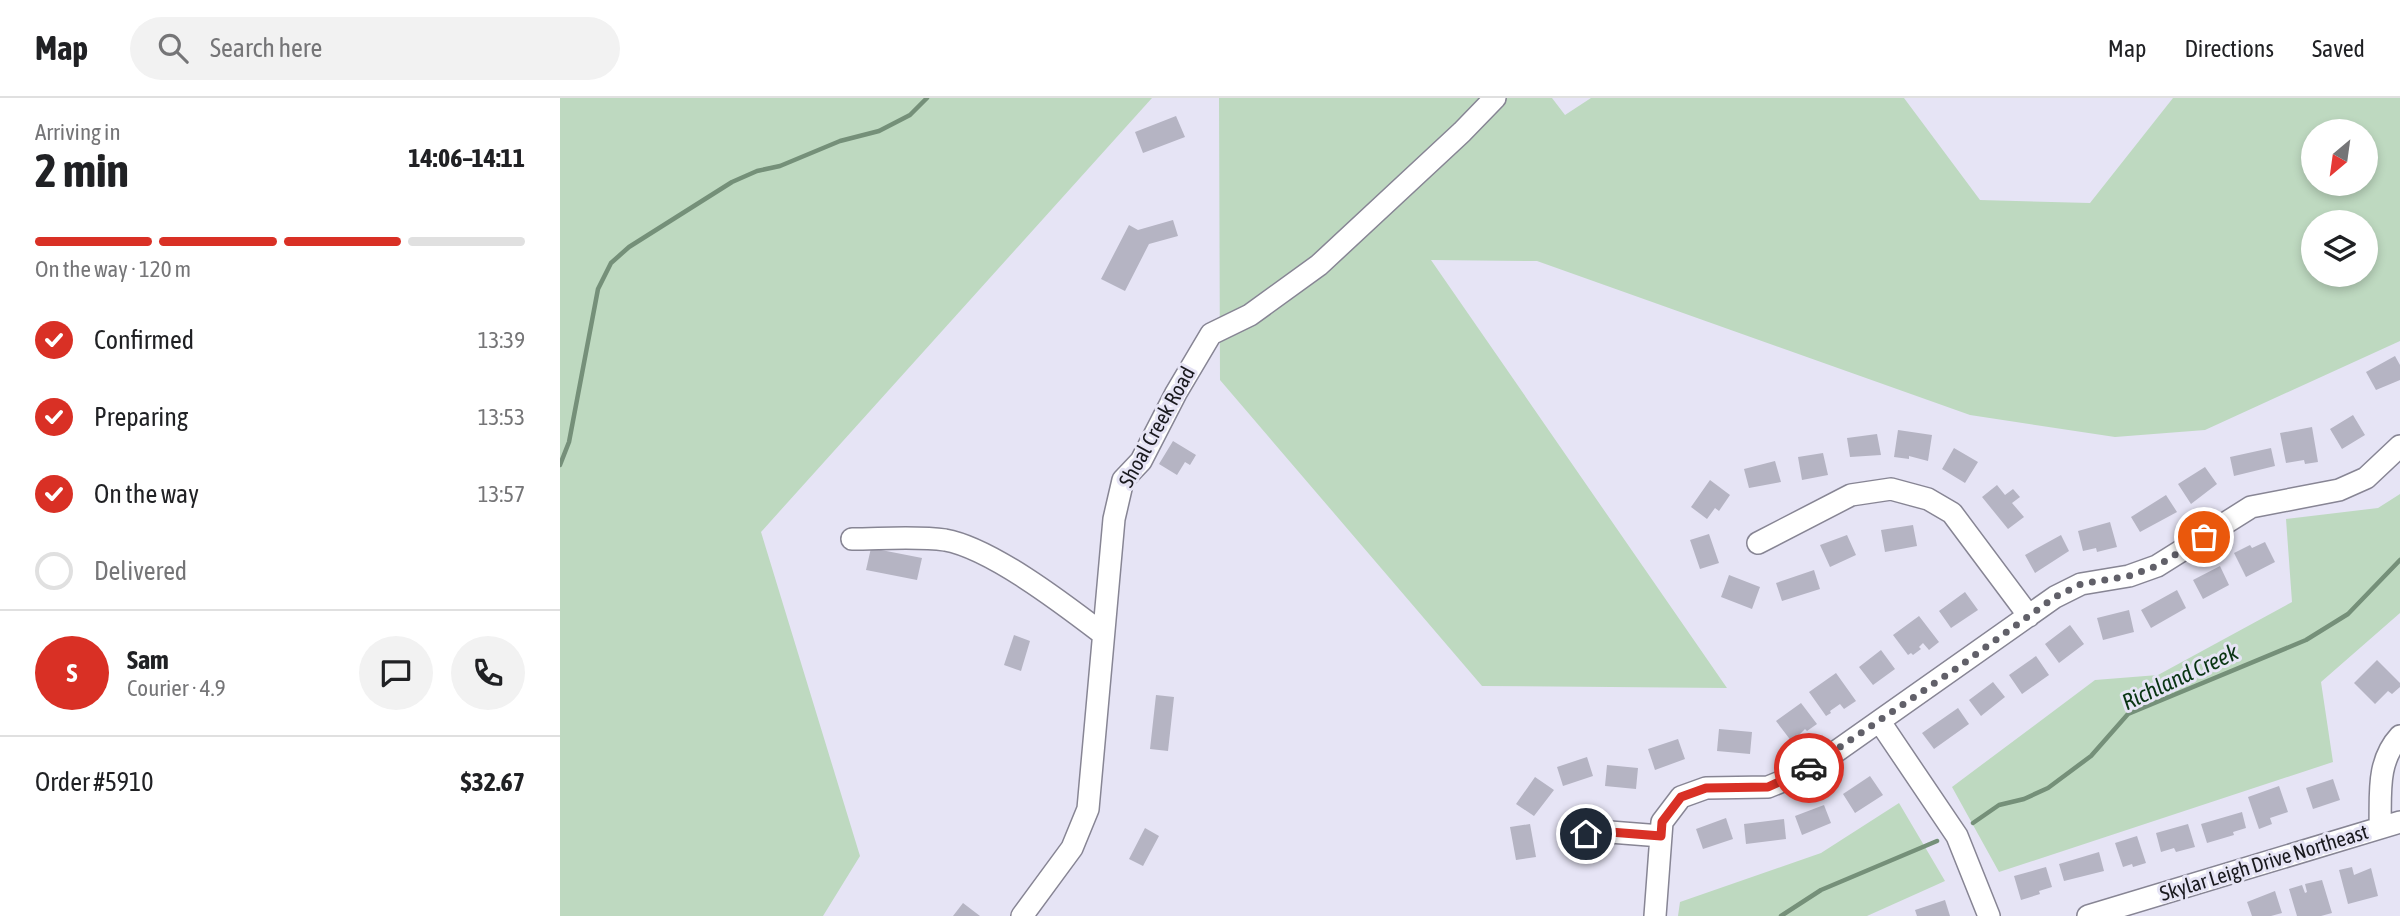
<!DOCTYPE html>
<html lang="en">
<head>
<meta charset="utf-8">
<style>
  :root { --surface:#fff; --page:#f2f2f2; --text:#202124; --muted:#757577; --line:#e0e0e0; --accent:#d93025 }
  body { margin:0; font-family:"Asap Condensed",sans-serif; background:var(--page); color:var(--text); height:100vh; display:flex; flex-direction:column; font-size:26px; white-space:nowrap }
  * { box-sizing:border-box; margin:0 }
  p { font-size:23px; color:var(--muted) }
  .icon { flex:none; width:38px; height:38px; fill:none; stroke:currentColor; stroke-width:2; stroke-linecap:round; stroke-linejoin:round }
  .map { position:relative; flex:1; overflow:hidden }
  .side { display:flex; flex-direction:column; background:var(--surface); width:560px }
  .side>* { flex:none }
  .needle { width:46px; rotate:209deg }
  .tools { position:absolute; left:1741px; top:21px; display:grid; gap:14px }
  .tools a { display:grid; place-items:center; width:77px; height:77px; border-radius:50%; background:var(--surface); box-shadow:0 4px 10px #0003; font-size:35px }
  .pin { position:absolute; display:grid; place-items:center; width:60px; height:60px; color:#fff; margin:-30px; border:4px solid #fff; border-radius:50%; box-shadow:0 2px 7px #0007 }
  .courier { position:absolute; display:grid; place-items:center; width:70px; height:70px; margin:-35px; border:5px solid #d93025; border-radius:50%; background:#fff; color:#222; box-shadow:0 2px 9px #0007 }
  .overview em { font-style:normal; font-weight:700 }
  .overview div { display:flex; flex-direction:column-reverse }
  .overview { display:flex; align-items:center; justify-content:space-between; height:119px; padding:0 35px }
  h1 { font-size:46px; font-weight:700; line-height:52px }
  .bar { display:grid; grid-template-columns:repeat(4,1fr); gap:10px 7px; align-content:center; height:84px; padding:0 35px }
  .bar i { height:9px; border-radius:5px; background:var(--line) }
  .bar .selected { background:var(--accent) }
  .bar p { grid-column:span 4 }
  .line { display:flex; align-items:center; gap:18px; padding:0 35px; border-top:2px solid var(--line) }
  .line div { flex:1 }
  .round { display:grid; place-items:center; flex:none; width:74px; height:74px; border-radius:37px; background:var(--page) }
  ol { padding:0 35px; list-style:none }
  li { display:flex; align-items:center; gap:21px; height:77px }
  li p { margin-inline-start:auto }
  li .icon { padding:7px; border-radius:50%; background:var(--accent); color:#fff; stroke-width:4 }
  li:last-child { color:var(--muted) }
  li i { width:38px; height:38px; border:4px solid var(--line); border-radius:50% }
  header { display:flex; align-items:center; gap:42px; box-sizing:border-box; height:98px; padding:0 35px; background:var(--surface); border-bottom:2px solid var(--line) }
  header strong { font-size:33px }
  nav { display:flex; gap:38px; margin-inline-start:auto; font-size:24px }
  .search { width:490px; height:63px; background:var(--page); display:flex; align-items:center; gap:18px; box-sizing:border-box; padding:0 24px; border-radius:38px; color:var(--muted); font-size:26px }
  main { display:flex; flex:1; min-height:0 }
  .map>svg:first-child { display:block }
</style>
</head>
<body>
<header>
<strong>Map</strong>
<div class="search"><svg class="icon" aria-label="search" viewBox="0 0 24 24"><circle cx="10" cy="10" r="6"/><path d="M15 15l6 6"/></svg>Search here</div>
<nav><a>Map</a><a>Directions</a><a>Saved</a></nav>
</header>
<main>
<section class="side">
<div class="overview"><div><h1>2 min</h1><p>Arriving in</p></div><em>14:06–14:11</em></div>
<div class="bar"><i class="selected"></i><i class="selected"></i><i class="selected"></i><i></i><p>On the way · 120 m</p></div>
<ol>
<li><svg class="icon" aria-label="check" viewBox="0 0 24 24"><path d="M5 12l5 5 9-10"/></svg>Confirmed<p>13:39</p></li>
<li><svg class="icon" aria-label="check" viewBox="0 0 24 24"><path d="M5 12l5 5 9-10"/></svg>Preparing<p>13:53</p></li>
<li><svg class="icon" aria-label="check" viewBox="0 0 24 24"><path d="M5 12l5 5 9-10"/></svg>On the way<p>13:57</p></li>
<li><i></i>Delivered</li>
</ol>
<div class="line" style="height:126px"><b class="round" style="background:var(--accent);color:#fff">S</b><div><b>Sam</b><p>Courier · 4.9</p></div><a class="round"><svg class="icon" aria-label="chat" viewBox="0 0 24 24"><path d="M4 5h16v11H9l-5 4z"/></svg></a><a class="round"><svg class="icon" aria-label="phone" viewBox="0 0 24 24"><path d="M5 4h4l2 5-3 2q2 4 5 5l2-3 5 2v4C11 20 4 13 5 4z"/></svg></a></div>
<div class="line" style="height:91px"><div>Order #5910</div><b>$32.67</b></div>
</section>
<div class="map">
<svg width="1840" height="818" viewBox="0 0 1840 818">
  <rect width="100%" height="100%" fill="#e6e4f5"/>
  <!-- green -->
  <path fill="#bed9c0" fill-rule="evenodd" d="M0 0H592L201 434 300 758 263 818H0Z
    M659 0H992L1005 17 1031 0H1344L1420 102 1530 105 1613 0H1840V243L1645 332 1555 339 1410 317 977 163 871 162 1167 590 922 588 660 282ZM1754 33H1806V86H1754ZM1754 124H1806V177H1754Z
    M1840 396V515L1761 584 1773 664 1439 774 1392 689 1535 582 1598 577 1732 504 1726 421 1818 410Z
    M1339 705 1385 783 1307 818H1118L1120 804 1261 755Z"/>
  <g fill="none" stroke-linecap="round" stroke-linejoin="round">
    <!-- stream -->
    <path stroke="#759079" stroke-width="4.5" d="M0 367 9 344 38 191 51 165 69 149 172 84 197 73 220 68 280 43 319 33 350 17 367 0
      M1413 725 1439 707 1464 701 1488 690 1531 658 1568 616 1746 542 1788 516 1840 462
      M1221 818 1261 792 1377 743"/>
  </g>
  <!-- building -->
  <path fill="#b5b4c3" d="M616 18 625 39 583 55 575 34Z
    M613 122 618 138 589 146 565 193 541 181 569 127 578 132Z
    M1835 258 1840 267V282L1816 292 1806 274Z
    M1793 317 1805 337 1782 351 1770 331Z
    M1752 329 1758 364 1745 366 1744 362 1726 365 1720 335Z
    M1338 332 1372 337 1368 363 1349 358V361L1334 359Z
    M1317 336 1321 357 1290 359 1287 340Z
    M613 343 636 357 630 367 625 364 617 377 599 366Z
    M1394 350 1418 364 1405 385 1382 371Z
    M1711 350 1715 368 1674 378 1670 359Z
    M1263 355 1268 377 1242 382 1238 359Z
    M1215 363 1221 384 1189 390 1184 371Z
    M1645 369 1657 386 1631 406 1618 386Z
    M1150 382 1170 397 1159 413 1155 410 1147 421 1131 409Z
    M1437 387 1445 397 1453 391 1460 399 1452 405 1464 419 1448 431 1422 399Z
    M1606 397 1617 414 1580 434 1571 419Z
    M1550 424 1557 449 1537 454 1536 450 1523 453 1518 433Z
    M1353 427 1357 448 1325 454 1321 432Z
    M1149 436 1159 465 1140 471 1130 442Z
    M1287 437 1296 457 1270 469 1260 447Z
    M1501 437 1509 453 1475 475 1465 457Z
    M1705 444 1715 464 1686 479 1674 455 1690 447 1692 450Z
    M311 450 362 460 357 482 306 472Z
    M1660 468 1669 487 1643 501 1633 482Z
    M1254 472 1260 491 1222 503 1216 485Z
    M1169 477 1200 489 1192 511 1161 499Z
    M1617 492 1626 510 1591 530 1581 512Z
    M1405 494 1418 512 1391 530 1379 513Z
    M1569 512 1574 534 1543 542 1537 520Z
    M1359 518 1379 544 1369 552 1363 545 1359 549 1361 551 1353 557 1351 555 1348 557 1333 537Z
    M1510 527 1524 546 1499 565 1485 546Z
    M454 537 470 543 461 573 444 567Z
    M1321 552 1335 571 1313 587 1299 569Z
    M1476 558 1489 577 1462 596 1449 577Z
    M1817 562 1840 585V589L1832 596 1828 593 1815 606 1794 585Z
    M1276 575 1296 603 1284 611 1280 606 1270 613 1271 615 1266 618 1249 594Z
    M1433 584 1445 599 1421 618 1409 602Z
    M596 597 614 599 608 653 590 651Z
    M1241 605 1257 626 1247 633 1245 631 1232 644 1216 623Z
    M1398 610 1409 626 1374 651 1362 635Z
    M1159 631 1192 634 1190 656 1157 653Z
    M1118 641 1125 661 1095 672 1088 651Z
    M1027 659 1033 678 1003 688 997 669Z
    M1047 667 1078 670 1076 691 1045 688Z
    M1310 678 1323 697 1295 715 1283 696Z
    M975 679 994 692 974 718 956 706Z
    M1773 681 1780 702 1753 711 1746 690Z
    M1719 688 1728 714 1710 720 1712 726 1699 731 1688 699Z
    M1264 707 1271 725 1242 737 1235 718Z
    M1682 714 1686 730 1673 734 1674 737 1647 745 1641 726Z
    M1166 720 1173 741 1143 751 1136 731Z
    M1224 721 1226 741 1186 746 1184 726Z
    M970 726 976 759 956 762 950 729Z
    M1628 726 1635 749 1616 754 1614 750 1601 754 1596 735Z
    M585 730 599 738 583 768 569 761Z
    M1577 738 1586 765 1573 769 1572 766 1563 769 1555 745Z
    M1539 754 1544 773 1504 783 1499 766Z
    M1486 769 1492 789 1479 793 1480 796 1461 802 1454 778Z
    M1792 769 1794 777 1811 770 1818 798 1788 806 1779 772Z
    M1762 782 1772 815 1761 818H1737L1729 791 1742 787 1745 795 1747 794 1745 786Z
    M1715 793 1722 815 1711 818H1692L1687 804Z
    M1385 802 1390 818H1357L1355 812Z
    M403 805 420 818H393Z"/>
  <g fill="none" stroke-linecap="round" stroke-linejoin="round">
    <!-- minor casing -->
    <g stroke="#878594" stroke-width="24">
      <path id="minor" d="M292 441C320 441 358 438 385 442 431 450 505 507 543 536
        M1198 445 1291 397 1331 391 1368 401 1392 415 1469 518
        M1320 624 1397 738 1429 818
        M1820 729C1821 697 1816 664 1840 638
        M1025 736 1050 734 1101 738
        M462 818 512 750 528 711 554 421 563 382 581 363 616 295 651 236 690 217 759 167 902 34 935 0
        M1095 818 1102 724 1121 699 1146 690 1208 689 1235 678 1264 662 1495 499 1521 486 1569 478 1597 468 1691 409 1779 392 1806 380 1840 348
        M1528 818 1840 724"/>
    </g>
    <!-- minor -->
    <use href="#minor" stroke="#fff" stroke-width="21"/>
  </g>
  <g fill="none" stroke-linecap="round" stroke-linejoin="round">
    <!-- done -->
    <path stroke="#616069" stroke-width="7" stroke-dasharray="0 12.6" d="M1249 670 1397 570 1495 499 1521 486 1569 478 1597 468 1644 439"/>
    <!-- route -->
    <path stroke="#d93025" stroke-width="9" d="M1026 736 1050 734 1101 738 1102 724 1121 699 1146 690 1208 689 1249 670"/>
  </g>
  <g text-anchor="middle" stroke-width="6" stroke-linejoin="round" paint-order="stroke">
    <!-- street labels -->
    <g font-size="21" fill="#19191e" stroke="#e6e4f5">
      <text transform="translate(597 329) rotate(-61)" y="7">Shoal Creek Road</text>
      <text transform="translate(1704 765) rotate(-17)" y="7">Skylar Leigh Drive Northeast</text>
    </g>
    <!-- water labels -->
    <g font-size="23" font-style="italic" fill="#083412" stroke="#e6e4f5">
      <text transform="translate(1620 579) rotate(-25)" y="8">Richland Creek</text>
    </g>
  </g>
</svg>
<div class="tools">
<a><svg class="needle" viewBox="-14 -14 28 28"><path d="M0-13l5 13h-10z" fill="#e53935"/><path d="M0 13l5-13h-10z" fill="#757577"/></svg></a>
<a><svg class="icon" aria-label="layers" viewBox="0 0 24 24"><path d="M12 4l9 5-9 5-9-5zM3 14l9 5 9-5"/></svg></a>
</div>
<div class="pin" style="left:1644px;top:439px;background:#ea580c"><svg class="icon" aria-label="bag" viewBox="0 0 24 24"><path d="M5 8h14l-1 12H6zM9 8a3 3 0 0 1 6 0"/></svg></div>
<div class="pin" style="left:1026px;top:736px;background:#1f2937"><svg class="icon" aria-label="home" viewBox="0 0 24 24"><path d="M3 11l9-7 9 7M6 9v11h12V9"/></svg></div>
<div class="courier" style="left:1249px;top:670px"><svg class="icon" aria-label="car" viewBox="0 0 24 24"><path d="M5 17H2v-5l4-1 3-4h7l3 4 3 1v5h-3M9 17h6M6 11h13"/><circle cx="7" cy="17" r="2"/><circle cx="17" cy="17" r="2"/></svg></div>
</div>
</main>
</body>
</html>
